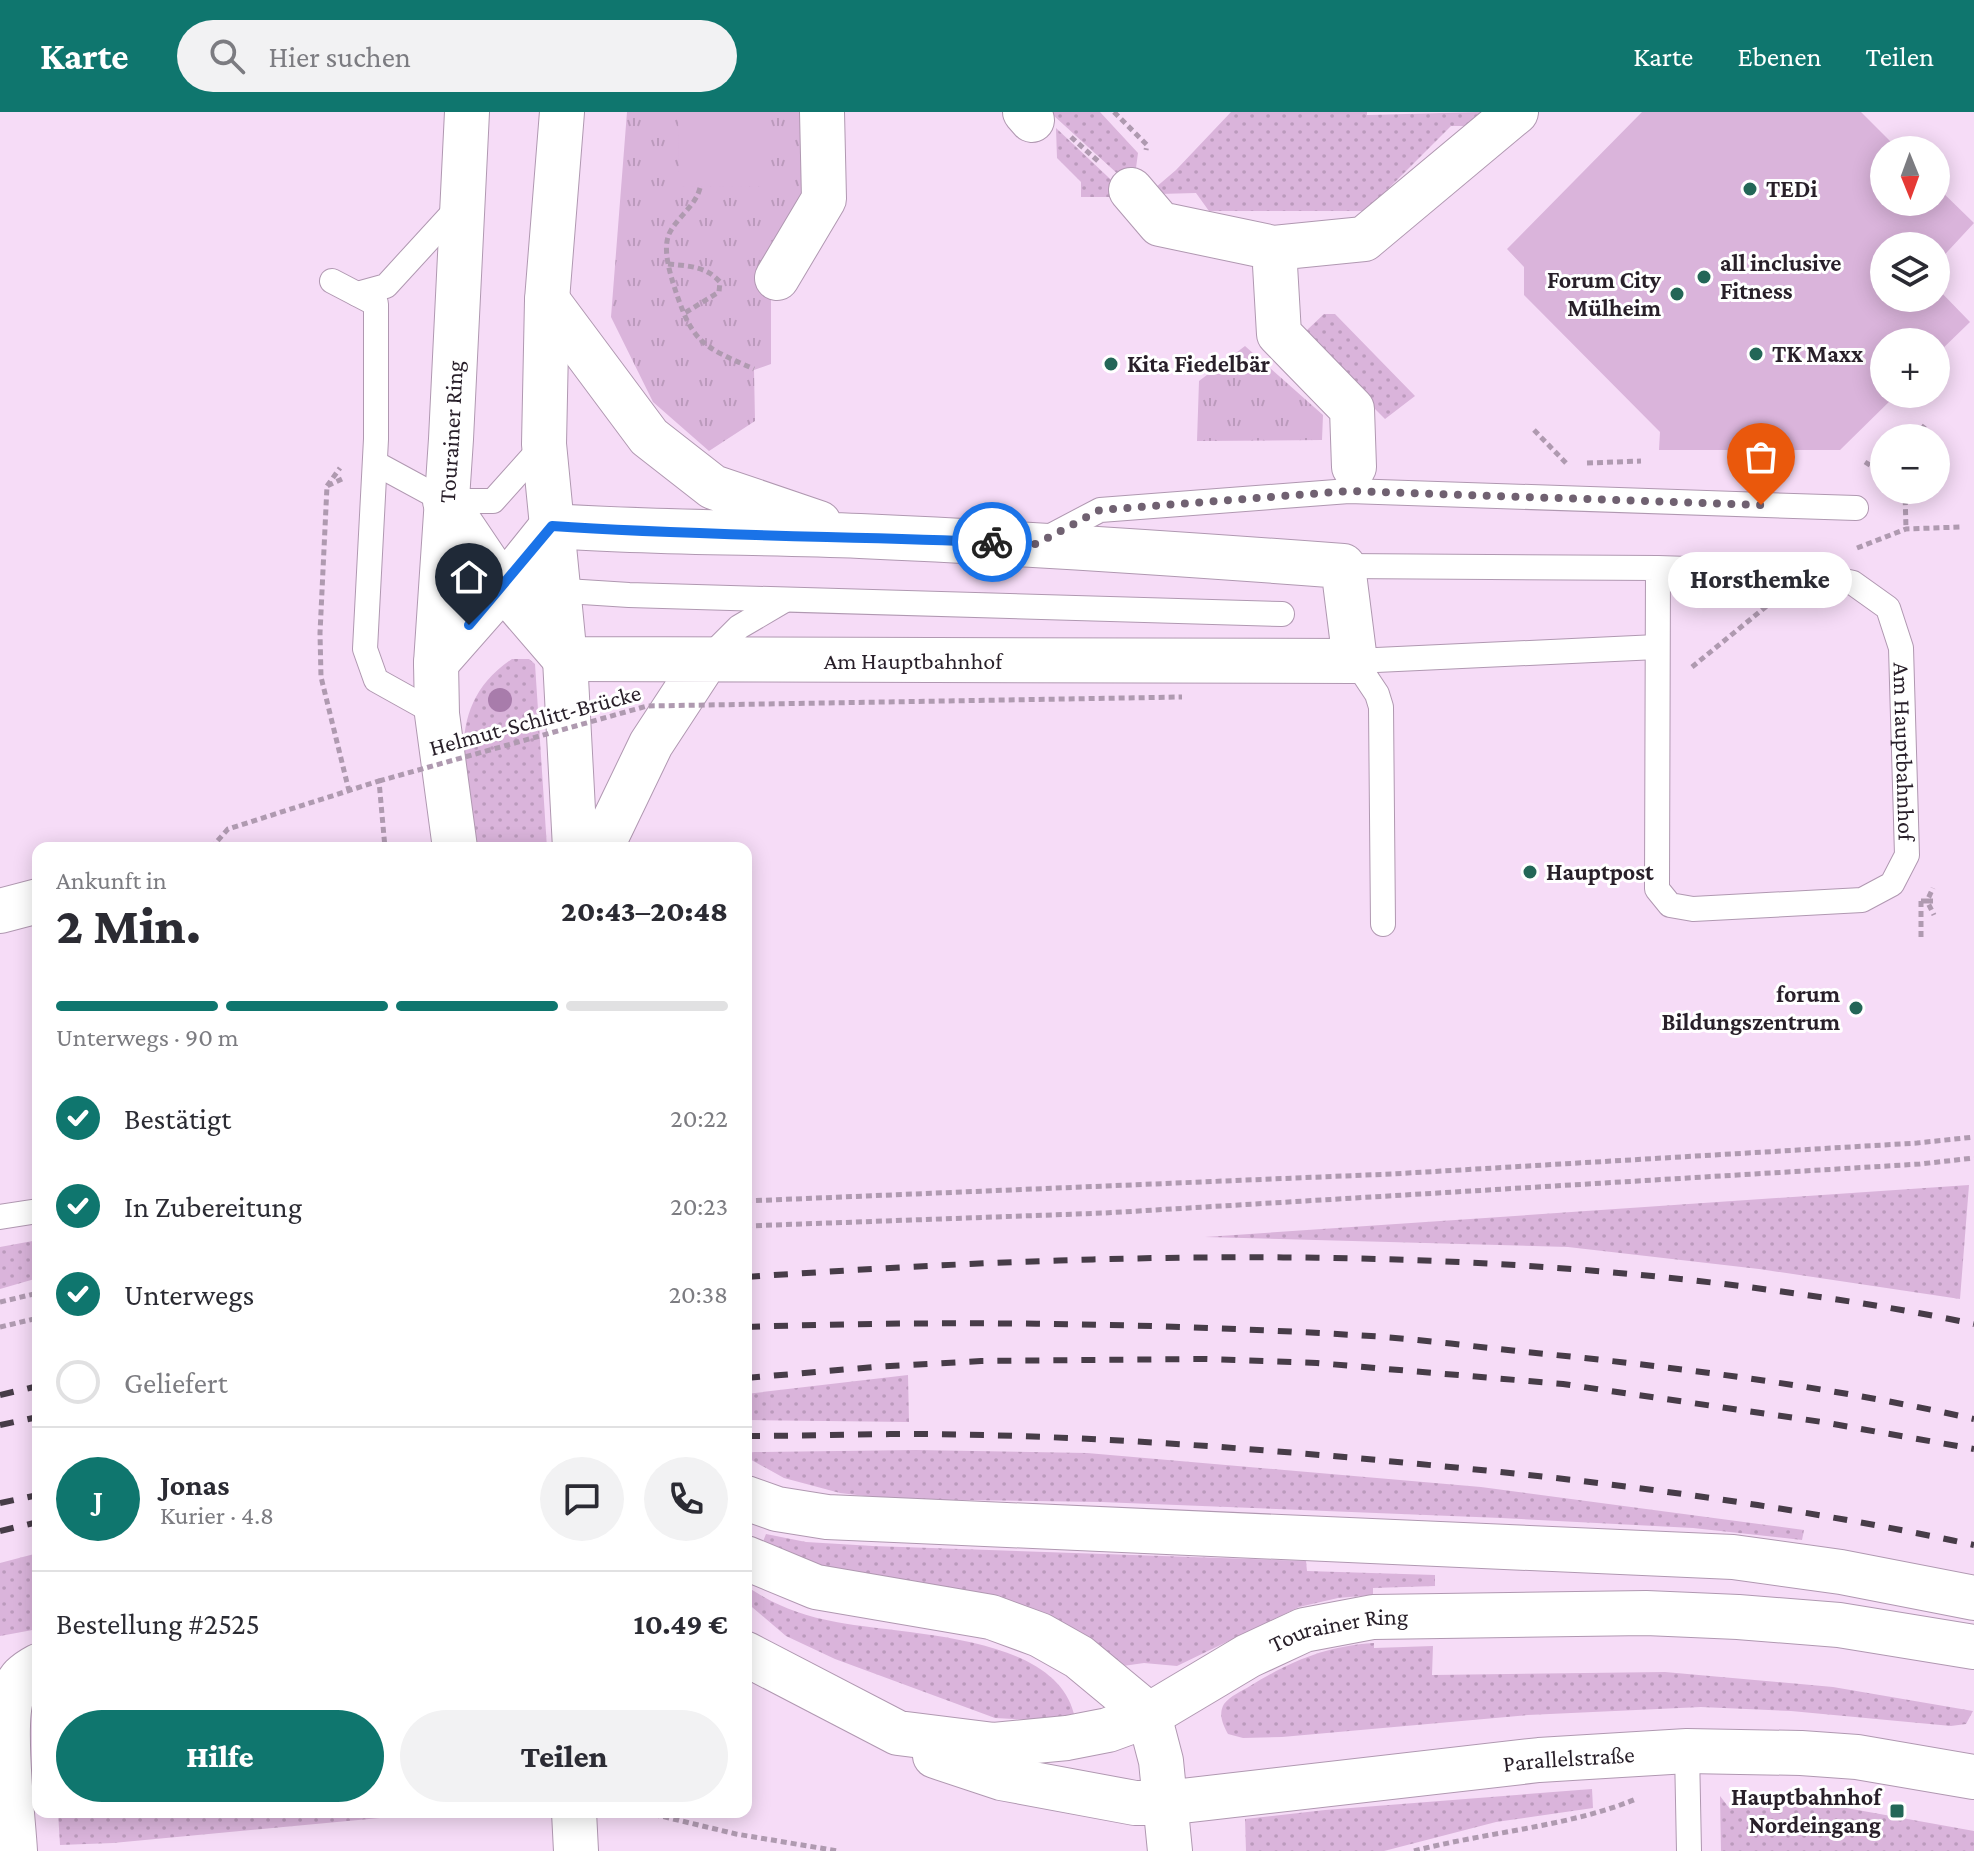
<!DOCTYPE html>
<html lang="de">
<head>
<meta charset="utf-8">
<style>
  :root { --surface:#fff; --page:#f2f2f3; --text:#2b2b33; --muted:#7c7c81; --line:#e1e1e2; --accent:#0f766e }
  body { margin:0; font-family:"Crimson Pro",serif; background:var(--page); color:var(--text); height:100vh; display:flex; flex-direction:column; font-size:30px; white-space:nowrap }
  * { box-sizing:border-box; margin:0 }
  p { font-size:26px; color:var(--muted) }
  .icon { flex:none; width:44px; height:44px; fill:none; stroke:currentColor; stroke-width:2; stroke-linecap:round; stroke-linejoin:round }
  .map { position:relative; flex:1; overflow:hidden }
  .panel { position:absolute; left:32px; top:730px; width:720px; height:976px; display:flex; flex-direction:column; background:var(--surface); border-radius:16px; box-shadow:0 4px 20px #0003 }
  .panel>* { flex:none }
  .needle { width:52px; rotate:179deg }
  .tools { position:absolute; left:1870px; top:24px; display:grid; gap:16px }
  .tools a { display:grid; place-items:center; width:80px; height:80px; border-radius:50%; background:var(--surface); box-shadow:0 4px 20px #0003; font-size:40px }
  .pin { position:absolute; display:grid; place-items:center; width:68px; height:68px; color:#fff; margin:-82px -34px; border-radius:50% 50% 50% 0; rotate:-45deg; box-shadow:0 0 8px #0007 }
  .pin .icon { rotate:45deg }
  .courier { position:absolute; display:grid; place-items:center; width:80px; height:80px; margin:-40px; border:6px solid #1a73e8; border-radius:50%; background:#fff; color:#222; box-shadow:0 2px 10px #0007 }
  .bubble { position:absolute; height:56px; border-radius:28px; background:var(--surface); box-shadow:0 4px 20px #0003; font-size:26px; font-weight:800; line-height:56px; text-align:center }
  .summary em { font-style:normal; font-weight:800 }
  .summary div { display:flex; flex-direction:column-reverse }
  .summary { display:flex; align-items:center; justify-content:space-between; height:136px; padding:0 24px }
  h1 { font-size:52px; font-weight:800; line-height:60px }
  .bar { display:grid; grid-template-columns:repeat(4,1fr); gap:12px 8px; align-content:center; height:96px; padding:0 24px }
  .bar i { height:10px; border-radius:6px; background:var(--line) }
  .bar .current { background:var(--accent) }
  .bar p { grid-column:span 4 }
  .line { display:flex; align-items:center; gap:20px; padding:0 24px; border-top:2px solid var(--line) }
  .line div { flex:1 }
  .round { display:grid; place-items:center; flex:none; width:84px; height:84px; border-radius:42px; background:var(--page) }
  ol { padding:0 24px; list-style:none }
  li { display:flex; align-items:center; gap:24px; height:88px }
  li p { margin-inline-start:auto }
  li .icon { padding:8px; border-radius:50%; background:var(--accent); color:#fff; stroke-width:4 }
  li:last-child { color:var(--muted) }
  li i { width:44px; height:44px; border:4px solid var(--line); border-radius:50% }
  .button { display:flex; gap:16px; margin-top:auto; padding:16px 24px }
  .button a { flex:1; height:92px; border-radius:48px; background:var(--accent); color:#fff; font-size:32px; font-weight:800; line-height:92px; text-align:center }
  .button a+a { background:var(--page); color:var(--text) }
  header { display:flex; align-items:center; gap:48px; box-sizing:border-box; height:112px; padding:0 40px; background:var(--accent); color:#fff }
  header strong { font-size:38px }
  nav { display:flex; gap:44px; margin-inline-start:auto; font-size:28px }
  .search { width:560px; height:72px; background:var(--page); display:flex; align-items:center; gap:20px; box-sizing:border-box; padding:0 28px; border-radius:44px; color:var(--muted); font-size:30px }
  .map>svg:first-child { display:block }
</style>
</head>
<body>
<header>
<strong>Karte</strong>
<div class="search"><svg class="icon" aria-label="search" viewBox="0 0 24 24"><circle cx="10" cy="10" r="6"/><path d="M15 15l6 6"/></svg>Hier suchen</div>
<nav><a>Karte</a><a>Ebenen</a><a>Teilen</a></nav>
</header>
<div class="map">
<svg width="1974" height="1739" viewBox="0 0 1974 1739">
  <defs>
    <pattern id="grass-dots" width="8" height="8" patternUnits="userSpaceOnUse" patternTransform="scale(2)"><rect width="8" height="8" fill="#dab4db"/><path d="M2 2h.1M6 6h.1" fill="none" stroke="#bb9abc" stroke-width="1.8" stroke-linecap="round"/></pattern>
    <pattern id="park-tufts" width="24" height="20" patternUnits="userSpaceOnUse" patternTransform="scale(2)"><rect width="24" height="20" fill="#dab4db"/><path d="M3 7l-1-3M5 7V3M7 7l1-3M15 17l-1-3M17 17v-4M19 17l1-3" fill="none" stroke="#bb9abc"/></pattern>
  </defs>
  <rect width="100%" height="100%" fill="#f6dcf7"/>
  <!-- grass -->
  <path fill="url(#grass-dots)" d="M1037 0H1100L1138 41 1134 71 1131 74 1053 3Z
    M1231 0H1367V3L1483 0 1470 14H1451L1366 99H1209L1196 81 1159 82 1155 76 1176 58Z
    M1056 16 1124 80 1120 85H1081V70L1057 46Z
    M1324 202H1335L1415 284 1385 307 1307 229 1306 219Z
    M512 547H529L535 552 547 736H477C465 665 442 594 512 547Z
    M1969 1073 1960 1187 1759 1157 1568 1135 1205 1125Z
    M38 1128V1166L0 1177V1135Z
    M908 1263 909 1310 746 1308V1282Z
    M916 1338 1087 1341 1481 1375 1804 1418 1802 1428 1693 1416 1501 1406 1101 1390 891 1387 840 1381 784 1366 746 1345V1341L754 1340Z
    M766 1422 806 1430 873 1434 1306 1449 1307 1459 1435 1463V1474L1373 1476V1483L1338 1486 1299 1495 1177 1554 1144 1551 1109 1556 760 1437Z
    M38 1441V1517L0 1524V1451Z
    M746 1474C776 1494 800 1503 836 1510 901 1523 1054 1521 1074 1602L1034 1608 995 1606 835 1547 786 1524 746 1490Z
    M1374 1531V1536L1433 1534 1432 1563 1665 1560 1833 1575 1973 1599 1966 1612 1951 1614 1791 1599 1701 1595 1528 1603 1282 1625 1243 1626 1228 1622C1223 1613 1218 1602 1224 1592 1230 1584 1242 1579 1250 1574 1291 1549 1326 1534 1374 1531Z
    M1592 1677 1593 1696 1496 1710 1384 1739H1246L1245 1707 1325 1698Z
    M1720 1684 1730 1697 1757 1685 1841 1695 1974 1719V1739H1721Z
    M58 1700H444L113 1731 60 1733Z"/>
  <!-- park -->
  <path fill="url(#park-tufts)" d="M627 0H812L810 101 771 165V252L754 258 755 309 709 339 653 290 611 205Z
    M1245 234 1323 303 1322 328 1197 329 1199 269Z"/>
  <!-- pitch -->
  <path fill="#dab4db" d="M678 0H771V74L679 75Z
    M1642 0H1861L1899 38H1884V90H1936V74L1974 111 1936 152V134H1884V186H1936V175L1970 210 1936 243V230H1884V282H1897L1840 338H1659L1660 320 1524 183V155L1507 137Z"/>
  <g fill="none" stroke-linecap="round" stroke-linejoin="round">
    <!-- lane casing -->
    <g stroke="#b098b1" stroke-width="26">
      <g id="lane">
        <path d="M332 169 376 192V327L365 537 376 568 437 602"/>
        <path d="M357 182 386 174 461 92"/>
        <path d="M375 351 445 389H493L544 332"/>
        <path d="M1043 428 1100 398 1349 379 1856 396"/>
        <path id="s1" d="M1343 454 1658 456 1809 461 1853 471 1888 496 1901 536 1907 743 1892 772 1862 788 1693 797 1670 793 1657 777 1658 456"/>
        <path d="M503 475 629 483 1282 502"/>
        <path d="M706 548 739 515 785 488"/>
        <path d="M1355 549 1657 535"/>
        <path d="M1355 549 1377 582 1381 595 1383 812"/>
        <path d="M0 1105 38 1099"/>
        <path d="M1687 1639 1689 1739"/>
      </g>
    </g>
    <!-- street casing -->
    <g stroke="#b098b1" stroke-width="46">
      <path id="street" d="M1025 0 1032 8
        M1131 78 1160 112 1274 136 1279 222 1352 297 1354 355
        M1274 136 1364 127 1516 0
        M777 166 824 87 822 0
        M547 188 649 325 713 375 819 411
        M436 551 503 475 552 414C654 421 757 420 860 424 1021 431 1182 442 1343 454L1355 549 565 547 503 475 445 389
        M601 736 651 632 706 548
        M0 799 38 789
        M574 1700 576 1739
        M15 1739C13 1704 1 1609 13 1581 18 1567 25 1561 38 1554"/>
    </g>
    <!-- secondary casing -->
    <g stroke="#b098b1" stroke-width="46">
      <g id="secondary">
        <path d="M562 0 547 188 544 332 565 547 575 736"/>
        <path id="s2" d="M455 736 437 602 436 551 451 327 467 0"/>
        <path d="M746 1386 777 1397 827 1405 1733 1445 1841 1460 1974 1486"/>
        <path d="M746 1446 816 1475 991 1505 1040 1523 1079 1545 1149 1603 1161 1649 1170 1739"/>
        <path id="s3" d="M746 1542 898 1621 994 1633 1067 1626 1108 1618 1149 1603 1248 1544 1304 1518 1373 1505 1646 1501 1738 1505 1839 1513 1974 1535"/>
        <path id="s4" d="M935 1644 1001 1666 1135 1691H1165L1539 1648 1687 1639 1801 1641 1857 1645 1974 1665"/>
      </g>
    </g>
    <!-- path -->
    <path stroke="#af9ab0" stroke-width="5" stroke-dasharray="6 4" stroke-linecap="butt" d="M1114 0 1147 33 1146 38
      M1071 25 1099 50
      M700 76C695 95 677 105 669 122 663 137 669 157 673 171 692 230 699 233 754 257
      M668 152C688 154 706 154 720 170L719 180 683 202
      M1534 318 1566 351
      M1915 326 1925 313
      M1865 350 1884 362
      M1587 351 1641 349
      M342 367 327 374 320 521 321 565 349 679
      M327 374 340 356
      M1903 378 1905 380 1906 417
      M1857 436 1906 417 1960 415
      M1692 555 1768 493
      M211 736 228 717 379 669 385 736
      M1921 789V828
      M1921 789H1927L1933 776
      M1933 789H1927L1934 803
      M746 1089 1392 1062 1917 1031 1974 1025
      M746 1114 1105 1101 1920 1052 1974 1046
      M0 1190 38 1181
      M0 1215 38 1206
      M644 1700 736 1722 838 1739
      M1414 1739C1486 1720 1568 1715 1636 1687"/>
    <!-- lane -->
    <use href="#lane" stroke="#fff" stroke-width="24"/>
    <!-- street -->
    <use href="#street" stroke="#fff" stroke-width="44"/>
    <!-- secondary -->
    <use href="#secondary" stroke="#fff" stroke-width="44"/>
    <!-- rail -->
    <path stroke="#473c48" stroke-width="6" stroke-dasharray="14 14" stroke-linecap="butt" d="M746 1165C1079 1142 1415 1132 1748 1175 1823 1185 1899 1196 1974 1212
      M746 1215C949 1208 1151 1211 1354 1223 1411 1226 1469 1234 1526 1240 1676 1255 1827 1274 1974 1307
      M746 1266 874 1255 981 1249 1207 1247 1317 1251 1563 1272 1822 1310 1974 1337
      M0 1283 38 1274
      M0 1313 38 1305
      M746 1324C802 1324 858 1322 914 1322 1089 1323 1265 1337 1440 1354 1619 1371 1798 1395 1974 1433
      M0 1391 38 1383
      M0 1419 38 1410"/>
    <!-- path-bridge -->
    <path stroke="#af9ab0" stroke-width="5" stroke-dasharray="6 4" stroke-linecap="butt" d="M379 669 647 594 1182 585"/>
  </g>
  <!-- trees -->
  <circle fill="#a87cab" cx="500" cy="588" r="12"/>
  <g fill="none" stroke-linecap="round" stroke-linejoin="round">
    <!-- done -->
    <path stroke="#706171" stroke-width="8" stroke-dasharray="0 14.4" d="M992 430 1036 432 1100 398 1349 379 1761 393"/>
    <!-- route -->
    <path stroke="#1a73e8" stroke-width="10" d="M469 513 552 414C698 424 845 424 992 430"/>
  </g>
  <!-- markers -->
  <g fill="#236657" stroke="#fff" stroke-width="3">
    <circle cx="1750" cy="77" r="8"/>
    <circle cx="1704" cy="165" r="8"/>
    <circle cx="1677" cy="182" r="8"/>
    <circle cx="1756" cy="242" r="8"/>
    <circle cx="1111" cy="252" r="8"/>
    <circle cx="1530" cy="760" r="8"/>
    <circle cx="1856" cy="896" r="8"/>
    <rect x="1889" y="1691" width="16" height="16" rx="4"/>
  </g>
  <g text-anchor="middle" stroke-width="6" stroke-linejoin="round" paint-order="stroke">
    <!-- poi labels -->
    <g font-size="24" font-weight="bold" fill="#281f29" stroke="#fff" text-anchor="start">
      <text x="1766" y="85">TEDi</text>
      <text x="1720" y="159">all inclusive<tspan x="1720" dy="28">Fitness</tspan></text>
      <text x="1661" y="176" text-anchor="end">Forum City<tspan x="1661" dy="28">Mülheim</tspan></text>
      <text x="1772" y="250">TK Maxx</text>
      <text x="1127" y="260">Kita Fiedelbär</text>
      <text x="1546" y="768">Hauptpost</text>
      <text x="1840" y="890" text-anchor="end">forum<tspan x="1840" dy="28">Bildungszentrum</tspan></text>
      <text x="1881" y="1693" text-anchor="end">Hauptbahnhof<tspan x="1881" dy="28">Nordeingang</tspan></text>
    </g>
    <!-- street labels -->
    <g font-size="24" fill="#281f29" stroke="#fff">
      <text dy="8" stroke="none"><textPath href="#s2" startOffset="418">Tourainer Ring</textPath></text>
      <text x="913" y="557">Am Hauptbahnhof</text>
      <text transform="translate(535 608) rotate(-15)" y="8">Helmut-Schlitt-Brücke</text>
      <text dy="8" stroke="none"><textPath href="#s1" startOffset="700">Am Hauptbahnhof</textPath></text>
      <text dy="8" stroke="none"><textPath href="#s3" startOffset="638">Tourainer Ring</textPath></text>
      <text dy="8" stroke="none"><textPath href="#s4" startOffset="642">Parallelstraße</textPath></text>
    </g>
  </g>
</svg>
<div class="tools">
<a><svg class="needle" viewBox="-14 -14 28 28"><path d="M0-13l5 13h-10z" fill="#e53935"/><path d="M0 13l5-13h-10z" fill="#7c7c81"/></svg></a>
<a><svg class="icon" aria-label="layers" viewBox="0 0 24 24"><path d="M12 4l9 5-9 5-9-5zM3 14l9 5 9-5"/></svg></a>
<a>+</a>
<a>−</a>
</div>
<div class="pin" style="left:1761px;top:393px;background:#ea580c"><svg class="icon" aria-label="bag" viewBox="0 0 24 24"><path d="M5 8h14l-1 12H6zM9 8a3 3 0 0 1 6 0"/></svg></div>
<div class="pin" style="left:469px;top:513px;background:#1f2937"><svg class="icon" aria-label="home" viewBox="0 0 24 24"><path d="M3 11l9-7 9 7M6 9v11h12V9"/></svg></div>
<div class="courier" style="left:992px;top:430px"><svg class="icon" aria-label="bike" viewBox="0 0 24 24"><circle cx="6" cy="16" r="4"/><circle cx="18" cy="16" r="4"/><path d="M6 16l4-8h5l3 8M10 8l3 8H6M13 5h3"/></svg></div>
<div class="bubble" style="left:1668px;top:440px;width:184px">Horsthemke</div>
<section class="panel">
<div class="summary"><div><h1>2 Min.</h1><p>Ankunft in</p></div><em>20:43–20:48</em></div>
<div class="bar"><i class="current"></i><i class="current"></i><i class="current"></i><i></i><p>Unterwegs · 90 m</p></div>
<ol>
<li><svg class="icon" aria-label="check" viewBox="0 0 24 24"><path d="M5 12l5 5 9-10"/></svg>Bestätigt<p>20:22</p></li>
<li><svg class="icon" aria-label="check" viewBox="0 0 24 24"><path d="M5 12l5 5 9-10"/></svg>In Zubereitung<p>20:23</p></li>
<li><svg class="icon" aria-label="check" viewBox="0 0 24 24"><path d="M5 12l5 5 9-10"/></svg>Unterwegs<p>20:38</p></li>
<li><i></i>Geliefert</li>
</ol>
<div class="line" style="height:144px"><b class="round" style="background:var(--accent);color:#fff">J</b><div><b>Jonas</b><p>Kurier · 4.8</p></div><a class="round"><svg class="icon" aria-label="chat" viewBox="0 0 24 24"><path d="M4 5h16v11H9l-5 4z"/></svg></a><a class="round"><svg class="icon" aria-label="phone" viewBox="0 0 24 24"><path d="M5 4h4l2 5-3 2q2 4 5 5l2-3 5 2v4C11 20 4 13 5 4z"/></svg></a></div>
<div class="line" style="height:104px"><div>Bestellung #2525</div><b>10.49 €</b></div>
<div class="button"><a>Hilfe</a><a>Teilen</a></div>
</section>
</div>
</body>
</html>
